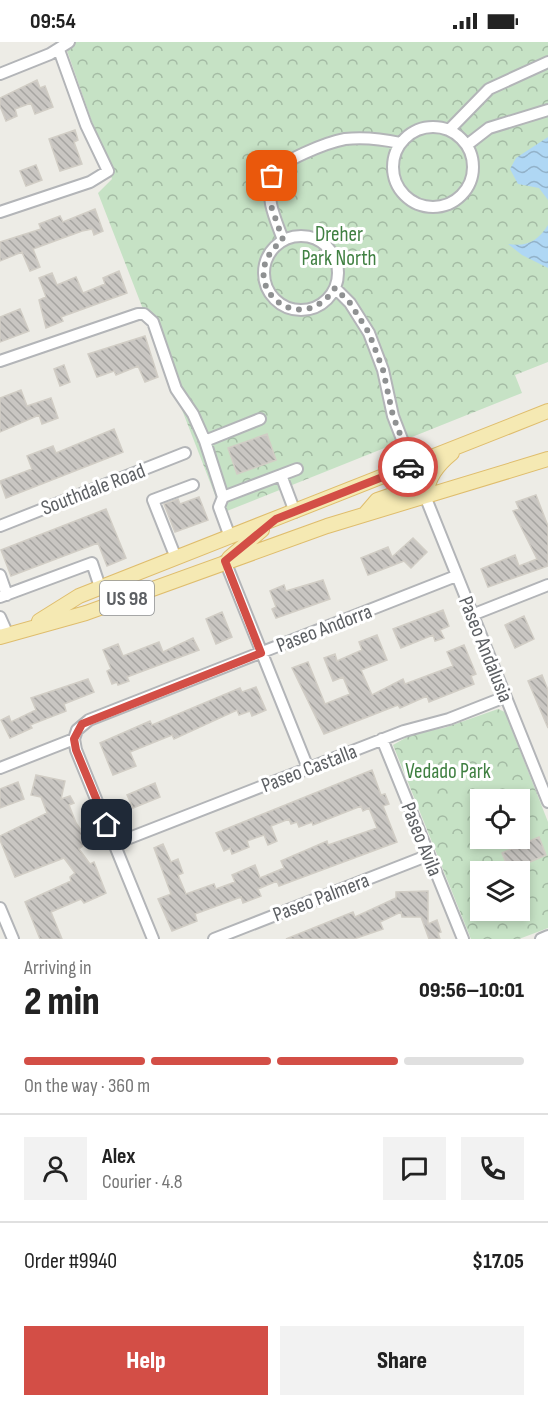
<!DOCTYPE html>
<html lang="en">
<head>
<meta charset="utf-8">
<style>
  :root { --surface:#fff; --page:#f2f2f2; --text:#222; --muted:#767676; --line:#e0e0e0; --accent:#d34e46 }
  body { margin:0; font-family:"Sofia Sans Condensed",sans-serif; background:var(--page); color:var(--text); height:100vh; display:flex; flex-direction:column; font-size:22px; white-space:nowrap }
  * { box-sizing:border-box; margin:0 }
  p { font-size:20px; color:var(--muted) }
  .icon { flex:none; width:33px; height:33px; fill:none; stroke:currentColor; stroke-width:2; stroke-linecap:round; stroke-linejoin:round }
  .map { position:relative; height:897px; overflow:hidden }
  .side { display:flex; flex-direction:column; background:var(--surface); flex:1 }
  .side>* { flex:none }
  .tools { position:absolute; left:470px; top:747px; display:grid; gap:12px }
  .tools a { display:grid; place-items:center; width:60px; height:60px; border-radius:0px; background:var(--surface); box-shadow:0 3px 9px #0003; font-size:30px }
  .pin { position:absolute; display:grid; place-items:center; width:51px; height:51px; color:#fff; margin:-26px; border-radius:12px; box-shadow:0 3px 9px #0006 }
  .courier { position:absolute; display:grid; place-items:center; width:60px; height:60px; margin:-30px; border:4px solid #d34e46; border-radius:50%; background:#fff; color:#222; box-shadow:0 2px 8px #0007 }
  .head em { font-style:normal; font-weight:800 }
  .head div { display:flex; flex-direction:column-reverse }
  .head { display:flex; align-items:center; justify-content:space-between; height:102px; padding:0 24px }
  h1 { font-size:39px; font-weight:800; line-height:45px }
  .bar { display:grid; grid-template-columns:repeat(4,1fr); gap:9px 6px; align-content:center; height:72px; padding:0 24px }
  .bar i { height:8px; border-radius:4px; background:var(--line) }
  .bar .current { background:var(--accent) }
  .bar p { grid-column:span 4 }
  .line { display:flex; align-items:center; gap:15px; padding:0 24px; border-top:2px solid var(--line) }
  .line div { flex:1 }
  .round { display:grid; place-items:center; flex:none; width:63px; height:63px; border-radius:0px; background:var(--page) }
  .button { display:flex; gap:12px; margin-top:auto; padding:12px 24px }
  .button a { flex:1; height:69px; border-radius:0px; background:var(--accent); color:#fff; font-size:24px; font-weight:800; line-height:69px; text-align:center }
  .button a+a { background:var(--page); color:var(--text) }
  .status { display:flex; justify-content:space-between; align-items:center; height:42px; padding:0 30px; background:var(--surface); direction:ltr }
  .status svg { height:16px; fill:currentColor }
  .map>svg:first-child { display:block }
</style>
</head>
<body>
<div class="status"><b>09:54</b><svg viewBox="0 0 49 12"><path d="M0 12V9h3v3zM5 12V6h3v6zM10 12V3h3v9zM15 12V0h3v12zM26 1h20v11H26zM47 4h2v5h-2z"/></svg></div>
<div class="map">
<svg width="548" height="897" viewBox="0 0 548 897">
  <defs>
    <pattern id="park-crowns" width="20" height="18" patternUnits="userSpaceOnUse" patternTransform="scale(1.5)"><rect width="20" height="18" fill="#c6e2c5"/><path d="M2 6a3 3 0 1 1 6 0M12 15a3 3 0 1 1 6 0" fill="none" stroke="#a4bba4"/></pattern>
    <pattern id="water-waves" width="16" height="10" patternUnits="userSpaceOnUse" patternTransform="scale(1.5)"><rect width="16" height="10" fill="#afd7f4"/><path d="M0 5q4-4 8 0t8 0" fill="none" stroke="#92b2c9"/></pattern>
    <pattern id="building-back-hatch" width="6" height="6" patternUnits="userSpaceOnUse" patternTransform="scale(1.5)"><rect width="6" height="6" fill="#c9c6c2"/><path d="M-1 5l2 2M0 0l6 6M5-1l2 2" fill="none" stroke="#a6a4a1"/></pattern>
  </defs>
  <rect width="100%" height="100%" fill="#edece6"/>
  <!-- park -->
  <path fill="url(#park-crowns)" fill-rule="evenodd" d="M64 0H548V320L515 333 522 351 222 471 98 151 112 137Z
    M498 667 505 670 548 780V886L519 897H471L393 703 414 691 444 686ZM480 758H519V796H480ZM480 830H519V868H480Z"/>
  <!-- water -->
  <path fill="url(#water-waves)" d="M548 95V158L539 146 518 142 510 127 516 116Z
    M548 183V226L522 213 508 202C527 205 538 199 548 183Z"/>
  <!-- building -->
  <path fill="url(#building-back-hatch)" stroke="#d1cdc5" stroke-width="1.5" d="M37 38 40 46 45 44 53 65 35 72 31 61 15 67 17 74 6 79 0 64V56Z
    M75 88 78 98 74 100 82 122 60 129 49 97Z
    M36 123 42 138 26 144 20 129Z
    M95 167 103 189 94 193 92 187 82 189 33 207 40 225 30 229 22 210 0 219V200L41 187 39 182 60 174 63 180Z
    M119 229 127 251 61 275 63 279 46 286 39 258 46 255 39 236 52 231 57 243 76 235 83 251 105 242 103 236Z
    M20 267 29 289 0 300V275Z
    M145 294 158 335 145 340 138 324 116 333 114 329 97 335 88 312Z
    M64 323 70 340 60 344 54 327Z
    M21 348 27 364 51 356 58 376 42 382 39 373 0 390V356Z
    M114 387 123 410 6 456 0 439 32 427 27 414 53 404 56 411Z
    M267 392 276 418 237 432 228 406Z
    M536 453 548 484V524L488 545 481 527 515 513 519 524 537 517 513 469 519 467 516 460Z
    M199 455 208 478 175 490 164 462 178 457 180 462Z
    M106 467 126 516 107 524 98 501 11 534 1 508Z
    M413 496 427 510 411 526 404 519 368 533 361 516 388 505 392 515Z
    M323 538 330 557 276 576 272 567 276 565 270 549 284 543 286 549Z
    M443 568 449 584 440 588 444 596 435 599 433 593 401 606 393 587Z
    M222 570 232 595 216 602 206 577Z
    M524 574 534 597 515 606 505 583Z
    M377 593 387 618 361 628 372 653 403 637 405 642 453 624 447 610 464 603 476 632 471 634 474 642 429 660 427 654 400 666 398 663 324 692 292 626 308 620 325 662 350 652 343 635 333 639 324 616 335 612 337 619 362 608 359 600Z
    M193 596 199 608 127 635 129 639 118 643 117 640 112 642 107 629 111 627 103 608 118 602 123 614 159 600 163 610Z
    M542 633 548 648V686L528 639Z
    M88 637 94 650 64 662 66 669 30 683 32 686 10 696 1 678 9 674 11 680 36 668 31 656Z
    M256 645 266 668 252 674 250 669 239 673 237 668 174 697 172 693 130 710 136 724 113 733 100 701 150 679 152 683 240 646 242 650Z
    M372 728 381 753 385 752 389 762 383 764 397 800 279 844 277 839 258 847 261 854 243 861 241 855 195 872 197 879 172 889 158 857 171 852 154 806 163 802 171 820 178 817 183 831 178 833 186 852 214 842 216 847 235 840 232 833 255 823 260 836 284 826 281 819 327 799 328 803 377 786 369 766 363 769 361 764 313 783 312 780 299 785 297 780 291 782 289 777 271 784 277 799 268 803 264 793 247 799 249 805 232 812 230 806 224 809 216 791Z
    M36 733 65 739 61 757 70 754 74 761 69 763 76 781 89 799 79 807 90 822 94 820 106 851 84 861 81 857 51 870 62 897H40L25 860 71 839 70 835 75 831 64 816 15 835 0 798V794L47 771 41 755 31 753Z
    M18 740 24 757 0 766V747Z
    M155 741 160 755 133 766 127 753Z
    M539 795 546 813 509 829 502 811Z
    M428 849V882L437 878 441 890 438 891 440 897H429L421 875H402L401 870 380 880 383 887 354 897H286L353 870 355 875 396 856V850Z"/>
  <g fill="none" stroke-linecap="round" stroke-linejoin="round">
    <!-- minor casing -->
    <g stroke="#b3b5b8" stroke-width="14">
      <path id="minor" d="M0 32 50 12 69 0
        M393 125a40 40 0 1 1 80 0a40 40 0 1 1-80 0Z
        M450 87 489 47 548 20
        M467 103 489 86 548 68
        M0 170 90 140 108 129 86 83 59 8
        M264 231a37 37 0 1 1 74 0a37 37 0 1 1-74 0Z
        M283 198C276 178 265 157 272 135 277 119 329 100 345 97 363 95 382 97 400 101
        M335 246 350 261 369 291 383 328 393 374 412 423
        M0 319 138 272H144L153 280 176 347 193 372 205 399 223 455 219 465 230 495
        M205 399 260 377
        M281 433 295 470
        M425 454 548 760
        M223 455 297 427
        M0 484 185 411
        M176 516 153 458 193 443
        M225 519 308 726
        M0 533 7 553
        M0 555 92 521 100 545
        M472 573 548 543
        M0 575 8 593
        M74 697 76 708 153 897
        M382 697 463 897
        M0 726 74 697 77 688 89 678 456 534
        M114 802 404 689 449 677 505 655
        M0 866 13 897
        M214 897 429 813
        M541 897 548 894"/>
    </g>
    <!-- major casing -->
    <g stroke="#dfbd6d" stroke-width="16">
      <path id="major" d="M425 454C429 435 436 424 452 411
        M365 472 377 458 409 447 415 437 412 423
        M229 516 262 488
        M39 579 79 554 548 369
        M0 595 86 571 327 484 548 417"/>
    </g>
    <!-- minor -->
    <use href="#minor" stroke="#fff" stroke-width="10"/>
    <!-- major -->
    <use href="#major" stroke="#f5e9b3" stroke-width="14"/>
  </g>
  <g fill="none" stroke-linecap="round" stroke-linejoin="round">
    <!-- done -->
    <path stroke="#8f9192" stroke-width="6" stroke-dasharray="0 10.8" d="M272 134 270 161 283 198C230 238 298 301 335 246L350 261 369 291 383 328 393 374 412 423 408 425"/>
    <!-- route -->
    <path stroke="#d34e46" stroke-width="8" d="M107 783 76 708 74 697 82 682 261 611 225 519 276 477 408 425"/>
  </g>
  <g text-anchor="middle" stroke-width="6" stroke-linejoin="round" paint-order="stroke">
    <!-- shield labels -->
    <rect fill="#fff" stroke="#8e9092" stroke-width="1.5" x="100" y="539" width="54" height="34" rx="4.5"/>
    <g font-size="20" font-weight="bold" fill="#5d6064">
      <text x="127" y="563">US 98</text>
    </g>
    <!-- park labels -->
    <g font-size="21" fill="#408042" stroke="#fff">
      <text x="339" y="199">Dreher<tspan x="339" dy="24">Park North</tspan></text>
      <text x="448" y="736">Vedado Park</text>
    </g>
    <!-- street labels -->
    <g font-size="21" fill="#5d6064" stroke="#fff">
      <text transform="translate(93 447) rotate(-21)" y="7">Southdale Road</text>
      <text transform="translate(324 586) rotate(-21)" y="7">Paseo Andorra</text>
      <text transform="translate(486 607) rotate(68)" y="7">Paseo Andalusia</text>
      <text transform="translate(309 726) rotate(-21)" y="7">Paseo Castalla</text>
      <text transform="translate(422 797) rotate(68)" y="7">Paseo Avila</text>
      <text transform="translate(321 855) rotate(-21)" y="7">Paseo Palmera</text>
    </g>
  </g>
</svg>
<div class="tools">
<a><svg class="icon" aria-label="locate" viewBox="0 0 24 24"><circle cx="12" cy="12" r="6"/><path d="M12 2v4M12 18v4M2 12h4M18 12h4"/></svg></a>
<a><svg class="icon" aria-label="layers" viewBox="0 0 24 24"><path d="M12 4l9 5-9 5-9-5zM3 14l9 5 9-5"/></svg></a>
</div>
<div class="pin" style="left:272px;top:134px;background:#ea580c"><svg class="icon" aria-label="bag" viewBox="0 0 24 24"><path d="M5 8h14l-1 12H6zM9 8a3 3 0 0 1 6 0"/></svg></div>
<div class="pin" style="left:107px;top:783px;background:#1f2937"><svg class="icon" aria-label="home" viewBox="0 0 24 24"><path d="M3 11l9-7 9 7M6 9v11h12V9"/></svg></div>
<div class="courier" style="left:408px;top:425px"><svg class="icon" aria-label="car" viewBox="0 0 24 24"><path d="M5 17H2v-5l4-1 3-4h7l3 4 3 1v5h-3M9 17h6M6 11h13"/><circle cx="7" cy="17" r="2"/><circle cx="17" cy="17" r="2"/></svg></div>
</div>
<section class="side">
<div class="head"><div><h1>2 min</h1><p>Arriving in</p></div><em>09:56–10:01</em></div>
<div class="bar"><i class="current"></i><i class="current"></i><i class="current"></i><i></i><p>On the way · 360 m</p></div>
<div class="line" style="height:108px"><a class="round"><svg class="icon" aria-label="person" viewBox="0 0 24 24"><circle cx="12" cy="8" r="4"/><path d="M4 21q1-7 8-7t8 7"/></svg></a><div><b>Alex</b><p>Courier · 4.8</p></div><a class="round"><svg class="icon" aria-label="chat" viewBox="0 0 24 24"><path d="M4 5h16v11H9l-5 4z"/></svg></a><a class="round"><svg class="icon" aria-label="phone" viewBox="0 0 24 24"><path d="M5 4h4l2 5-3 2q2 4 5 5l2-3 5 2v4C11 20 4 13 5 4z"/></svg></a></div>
<div class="line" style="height:78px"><div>Order #9940</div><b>$17.05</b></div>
<div class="button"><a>Help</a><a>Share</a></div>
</section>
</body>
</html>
